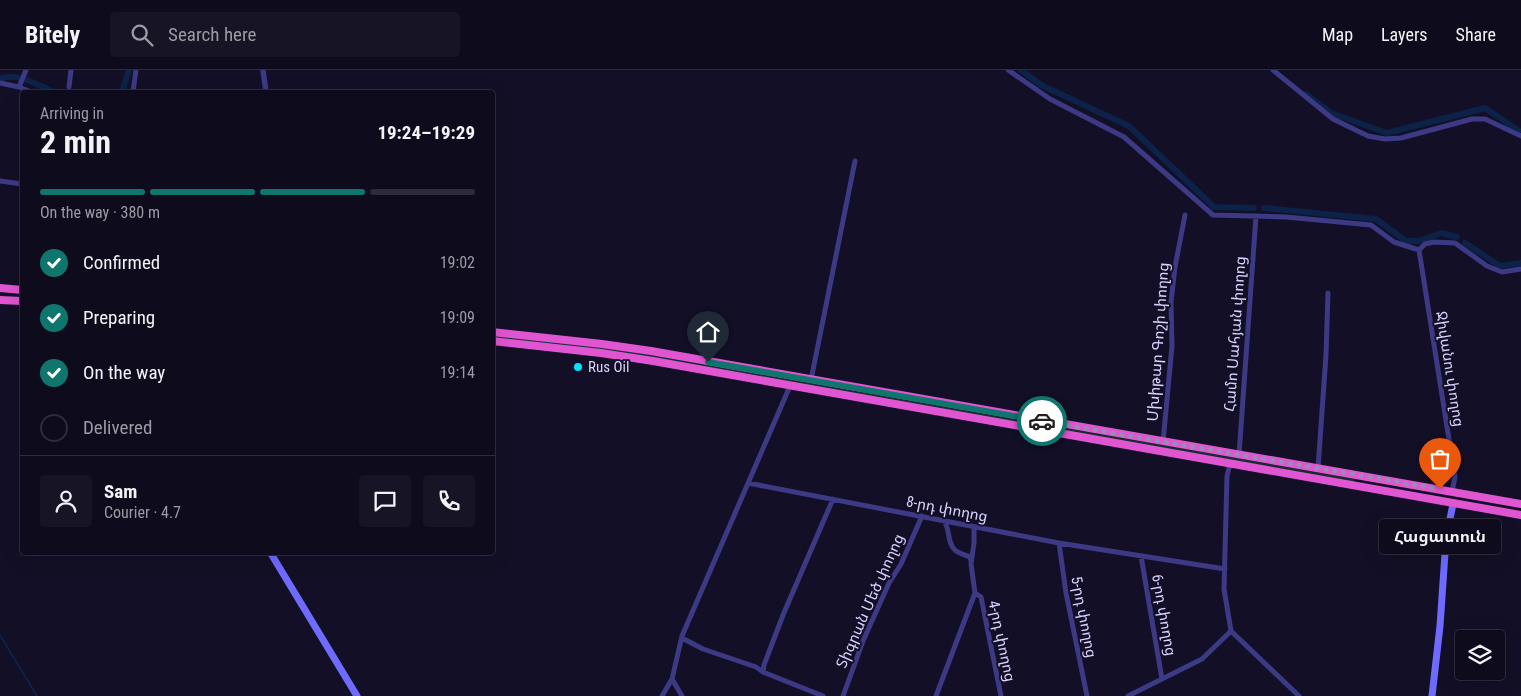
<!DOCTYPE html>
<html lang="en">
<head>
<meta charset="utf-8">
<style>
  :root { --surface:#0e0b1c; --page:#171425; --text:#f1f3f6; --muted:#9b9ba3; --line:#2e2b3b; --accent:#0f766e }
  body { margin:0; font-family:"Roboto Condensed","Noto Sans Armenian",sans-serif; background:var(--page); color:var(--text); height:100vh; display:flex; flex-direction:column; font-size:19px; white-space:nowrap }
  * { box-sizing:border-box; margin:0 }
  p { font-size:16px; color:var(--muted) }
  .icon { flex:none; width:28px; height:28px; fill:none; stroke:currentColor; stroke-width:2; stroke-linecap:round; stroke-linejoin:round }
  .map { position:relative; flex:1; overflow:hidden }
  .sheet { position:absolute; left:20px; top:20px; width:475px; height:465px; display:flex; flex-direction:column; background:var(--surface); border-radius:5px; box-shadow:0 5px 20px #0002,0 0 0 1px var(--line) }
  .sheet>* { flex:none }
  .tools { position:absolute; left:1455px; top:560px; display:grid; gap:10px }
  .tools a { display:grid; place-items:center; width:50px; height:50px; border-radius:5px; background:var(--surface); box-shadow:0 5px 20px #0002,0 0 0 1px var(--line); font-size:25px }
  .pin { position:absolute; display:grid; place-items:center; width:42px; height:42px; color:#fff; margin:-51px -21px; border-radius:50% 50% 50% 0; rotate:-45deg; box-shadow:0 0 5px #0007 }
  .pin .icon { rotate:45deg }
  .courier { position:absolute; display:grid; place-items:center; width:50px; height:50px; margin:-25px; border:4px solid #0f766e; border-radius:50%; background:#fff; color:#222; box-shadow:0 1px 6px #0007 }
  .bubble { position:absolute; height:35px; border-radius:5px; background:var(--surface); box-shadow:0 5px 20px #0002,0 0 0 1px var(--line); font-size:16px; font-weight:700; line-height:35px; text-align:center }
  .headline em { font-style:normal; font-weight:700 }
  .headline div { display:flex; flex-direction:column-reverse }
  .headline { display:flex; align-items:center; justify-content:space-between; height:85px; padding:0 20px }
  h1 { font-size:32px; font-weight:700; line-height:38px }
  .bar { display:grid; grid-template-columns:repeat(4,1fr); gap:8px 5px; align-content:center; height:60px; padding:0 20px }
  .bar i { height:6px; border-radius:4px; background:var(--line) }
  .bar .current { background:var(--accent) }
  .bar p { grid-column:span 4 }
  .line { display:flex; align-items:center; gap:12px; padding:0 20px; border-top:1px solid var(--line) }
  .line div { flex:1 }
  .round { display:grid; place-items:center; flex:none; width:52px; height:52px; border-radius:5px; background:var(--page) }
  ol { padding:0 20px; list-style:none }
  li { display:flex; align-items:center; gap:15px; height:55px }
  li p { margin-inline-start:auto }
  li .icon { padding:5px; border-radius:50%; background:var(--accent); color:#fff; stroke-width:4 }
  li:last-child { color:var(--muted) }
  li i { width:28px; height:28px; border:2px solid var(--line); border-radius:50% }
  header { display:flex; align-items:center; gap:30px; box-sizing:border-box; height:70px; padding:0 25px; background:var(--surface); border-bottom:1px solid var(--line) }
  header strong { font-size:24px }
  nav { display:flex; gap:28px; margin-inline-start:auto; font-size:18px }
  .search { width:350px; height:45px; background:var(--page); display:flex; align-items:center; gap:12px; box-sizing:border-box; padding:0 18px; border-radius:5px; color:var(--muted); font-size:19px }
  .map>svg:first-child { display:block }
</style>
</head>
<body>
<header>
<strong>Bitely</strong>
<div class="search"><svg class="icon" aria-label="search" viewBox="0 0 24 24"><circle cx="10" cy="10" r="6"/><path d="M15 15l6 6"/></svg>Search here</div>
<nav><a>Map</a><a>Layers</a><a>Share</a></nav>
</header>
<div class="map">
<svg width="1521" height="626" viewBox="0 0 1521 626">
  <rect width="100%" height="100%" fill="#130f26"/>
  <!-- green -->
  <path fill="#12302f" d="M492 265 620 280 668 288 1354 409V412L620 283 572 276 493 268Z"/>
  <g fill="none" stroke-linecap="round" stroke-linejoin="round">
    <!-- stream -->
    <path stroke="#0c2248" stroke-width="2" d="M0 565 37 626"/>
    <!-- canal -->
    <path stroke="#0c2248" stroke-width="6" d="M1021 0 1041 15 1129 56 1214 137 1254 138
      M0 9C17 1 39 16 54 22
      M122 22 129 0
      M1306 24 1331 43 1387 63 1485 38 1521 62
      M1264 138 1376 149 1406 171H1419L1441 163 1457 167
      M1465 173 1500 196 1521 193"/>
    <!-- minor -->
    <path stroke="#3d3a85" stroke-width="5" d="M1008 0 1050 29 1124 67 1213 145 1286 147 1371 155 1394 172 1419 180
      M1273 0 1333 49 1368 66 1385 69 1401 68 1472 49H1485L1521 66
      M0 13 19 17 31 22
      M19 17 26 0
      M69 17 71 0
      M133 22 136 0
      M0 111 22 114
      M1419 180 1455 407 1452 422
      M1419 180 1425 174 1434 172 1455 173 1487 196 1502 202 1521 199
      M811 310 855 91
      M1163 372 1172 276 1171 232 1175 197 1185 145
      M1239 385 1256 146
      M1230 394 1227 406 1224 519 1231 561 1299 626
      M1318 398 1326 285 1328 223
      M748 413 1059 473 1225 499
      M943 450C951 458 946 472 955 480 958 483 965 485 970 487L971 491
      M1059 473 1066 523 1087 626
      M1141 486 1162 609
      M975 523 981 527 1001 626
      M682 568 703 579 756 597 763 602 823 626
      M763 602 764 595 783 545 833 429
      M662 626 672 609
      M682 626 672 609 682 566 790 316
      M843 626 863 571 889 513 901 494 922 446
      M936 626 975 523 971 494 974 473V457
      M1128 626 1202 589 1231 561"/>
    <!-- tertiary -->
    <path stroke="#3d3a85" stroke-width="5.5" d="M263 0 266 22"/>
    <!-- secondary -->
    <path stroke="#6f6bff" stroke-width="7" d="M270 482 357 626
      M1432 626 1440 556 1446 469 1453 434"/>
    <!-- trunk -->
    <path stroke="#e055d1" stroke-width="8" d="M0 218 22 220
      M0 230 22 231
      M492 262 602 274 651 281 1521 434
      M492 271 601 283 653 291 1521 445"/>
  </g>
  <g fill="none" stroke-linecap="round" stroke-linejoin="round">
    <!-- done -->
    <path stroke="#948fb3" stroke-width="5" stroke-dasharray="0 9" d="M1042 351 1440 419"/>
    <!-- route -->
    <path stroke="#0f766e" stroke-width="6" d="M708 292 1042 351"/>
  </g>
  <!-- markers -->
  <circle fill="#00e5ff" stroke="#130f26" stroke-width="2" cx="578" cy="297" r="5"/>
  <g text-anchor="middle" stroke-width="4" stroke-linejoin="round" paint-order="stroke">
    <!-- street labels -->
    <g font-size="15" fill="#d9d4ff" stroke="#130f26">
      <text transform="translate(1235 264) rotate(-86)" y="5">Համո Սահյան փողոց</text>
      <text transform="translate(1158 272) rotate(-86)" y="5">Մխիթար Գոշի փողոց</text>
      <text transform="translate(1450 299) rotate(81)" y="5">Ջիվանու փողոց</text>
      <text transform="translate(947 439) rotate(11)" y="5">8-րդ փողոց</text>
      <text transform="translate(870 531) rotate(-66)" y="5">Տիգրան Մեծ փողոց</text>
      <text transform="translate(1164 545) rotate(80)" y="5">6-րդ փողոց</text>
      <text transform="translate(1084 547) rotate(79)" y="5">5-րդ փողոց</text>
      <text transform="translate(1002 571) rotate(78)" y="5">4-րդ փողոց</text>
    </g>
    <!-- poi labels -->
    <g font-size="15" fill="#d9d4ff" stroke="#130f26" text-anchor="start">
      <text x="588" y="302">Rus Oil</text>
    </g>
  </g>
</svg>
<div class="tools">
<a><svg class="icon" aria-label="layers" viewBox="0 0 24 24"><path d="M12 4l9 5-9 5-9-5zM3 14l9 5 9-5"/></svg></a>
</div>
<div class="pin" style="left:1440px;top:419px;background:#ea580c"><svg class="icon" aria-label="bag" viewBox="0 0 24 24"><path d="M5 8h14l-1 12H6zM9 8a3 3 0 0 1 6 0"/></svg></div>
<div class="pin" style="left:708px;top:292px;background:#1f2937"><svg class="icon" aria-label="home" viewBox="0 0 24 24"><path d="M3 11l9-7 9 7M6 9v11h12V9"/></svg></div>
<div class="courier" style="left:1042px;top:351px"><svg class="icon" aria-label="car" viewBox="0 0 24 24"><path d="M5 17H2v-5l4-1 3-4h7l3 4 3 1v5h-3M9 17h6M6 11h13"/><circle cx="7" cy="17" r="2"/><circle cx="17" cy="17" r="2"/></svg></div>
<div class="bubble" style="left:1379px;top:449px;width:122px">Հացատուն</div>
<section class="sheet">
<div class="headline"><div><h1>2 min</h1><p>Arriving in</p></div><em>19:24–19:29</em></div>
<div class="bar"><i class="current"></i><i class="current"></i><i class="current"></i><i></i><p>On the way · 380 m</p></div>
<ol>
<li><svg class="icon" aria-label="check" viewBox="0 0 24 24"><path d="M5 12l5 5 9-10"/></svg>Confirmed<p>19:02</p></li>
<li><svg class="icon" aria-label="check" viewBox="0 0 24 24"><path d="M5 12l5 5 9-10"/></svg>Preparing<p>19:09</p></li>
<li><svg class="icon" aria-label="check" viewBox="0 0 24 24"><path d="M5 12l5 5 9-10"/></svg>On the way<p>19:14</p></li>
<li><i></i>Delivered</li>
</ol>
<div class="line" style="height:90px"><a class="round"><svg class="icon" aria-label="person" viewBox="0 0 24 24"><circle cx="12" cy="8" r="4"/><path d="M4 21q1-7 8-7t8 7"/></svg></a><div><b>Sam</b><p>Courier · 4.7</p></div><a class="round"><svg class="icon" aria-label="chat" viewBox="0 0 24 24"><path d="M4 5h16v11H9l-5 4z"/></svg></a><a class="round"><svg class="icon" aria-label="phone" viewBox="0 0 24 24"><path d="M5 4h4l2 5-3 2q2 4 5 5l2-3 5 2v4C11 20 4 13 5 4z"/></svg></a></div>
</section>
</div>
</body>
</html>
